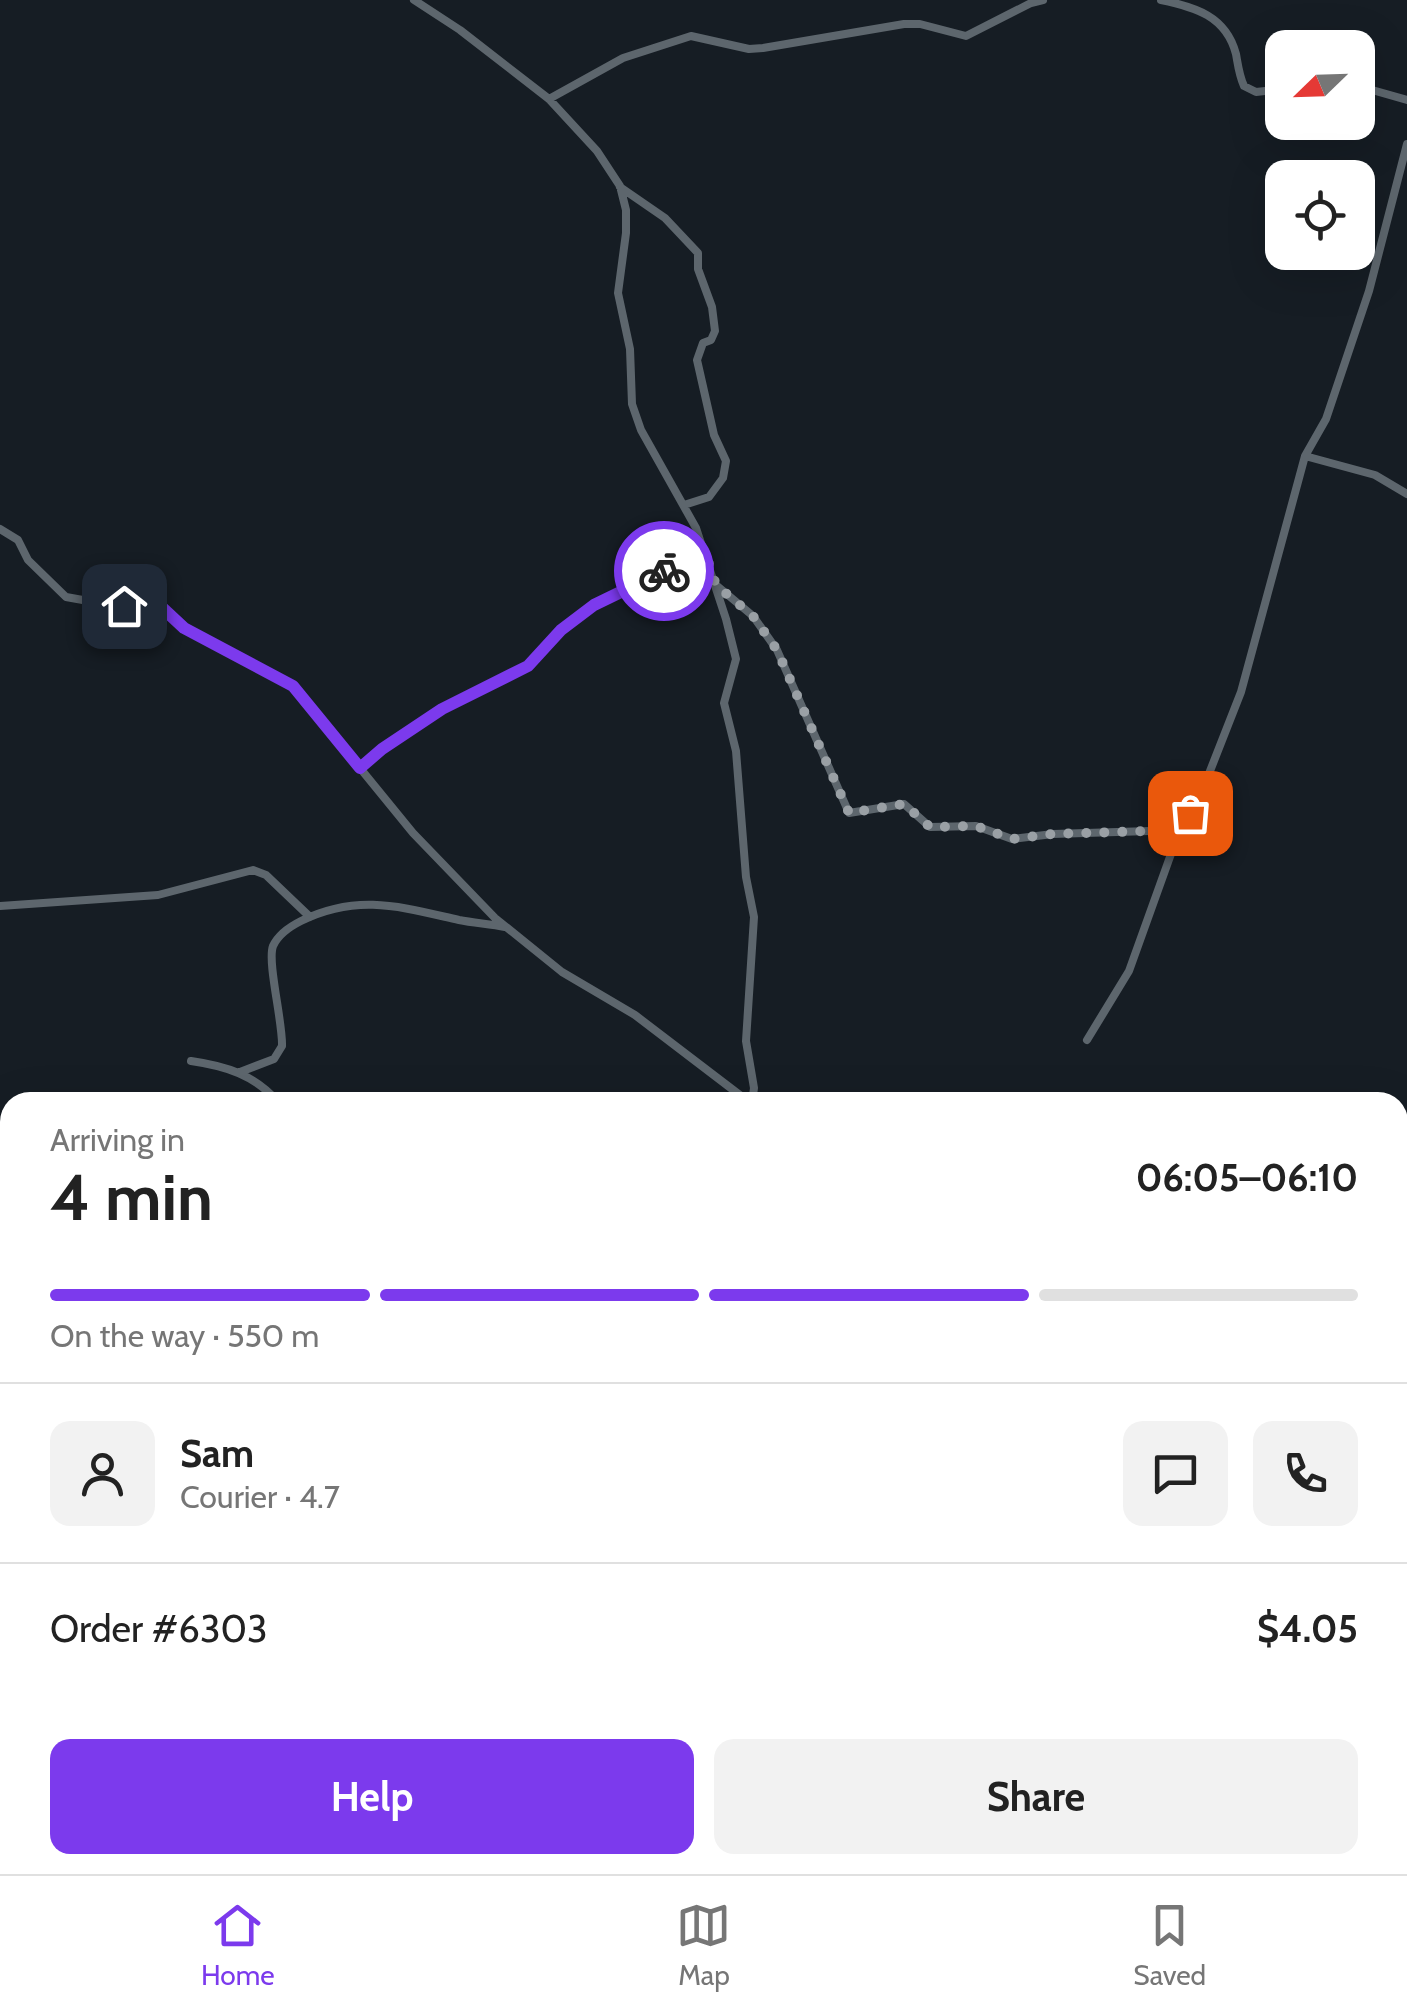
<!DOCTYPE html>
<html lang="en">
<head>
<meta charset="utf-8">
<style>
  :root { --surface:#fff; --page:#f2f2f2; --text:#222; --muted:#767676; --line:#e0e0e0; --accent:#7c3aed }
  body { margin:0; font-family:Cabin,sans-serif; background:var(--page); color:var(--text); height:100vh; display:flex; flex-direction:column; font-size:38px; white-space:nowrap }
  * { box-sizing:border-box; margin:0 }
  p { font-size:32px; color:var(--muted) }
  .icon { flex:none; width:55px; height:55px; fill:none; stroke:currentColor; stroke-width:2; stroke-linecap:round; stroke-linejoin:round }
  .map { position:relative; flex:1; overflow:hidden }
  .side { position:absolute; left:0px; top:1092px; width:1408px; height:782px; display:flex; flex-direction:column; background:var(--surface); border-radius:30px 30px 0 0; box-shadow:0 10px 40px #0002 }
  .side>* { flex:none }
  .needle { width:65px; rotate:247deg }
  .fabs { position:absolute; left:1265px; top:30px; display:grid; gap:20px }
  .fabs a { display:grid; place-items:center; width:110px; height:110px; border-radius:20px; background:var(--surface); box-shadow:0 10px 40px #0002; font-size:50px }
  .pin { position:absolute; display:grid; place-items:center; width:85px; height:85px; color:#fff; margin:-42px; border-radius:20px; box-shadow:0 5px 15px #0006 }
  .courier { position:absolute; display:grid; place-items:center; width:100px; height:100px; margin:-50px; border:8px solid #7c3aed; border-radius:50%; background:#fff; color:#222; box-shadow:0 2px 12px #0007 }
  .headline em { font-style:normal; font-weight:700 }
  .headline div { display:flex; flex-direction:column-reverse }
  .headline { display:flex; align-items:center; justify-content:space-between; height:170px; padding:0 50px }
  h1 { font-size:65px; font-weight:700; line-height:75px }
  .bar { display:grid; grid-template-columns:repeat(4,1fr); gap:15px 10px; align-content:center; height:120px; padding:0 50px }
  .bar i { height:12px; border-radius:8px; background:var(--line) }
  .bar .current { background:var(--accent) }
  .bar p { grid-column:span 4 }
  .line { display:flex; align-items:center; gap:25px; padding:0 50px; border-top:2px solid var(--line) }
  .line div { flex:1 }
  .round { display:grid; place-items:center; flex:none; width:105px; height:105px; border-radius:20px; background:var(--page) }
  .cta { display:flex; gap:20px; margin-top:auto; padding:20px 50px }
  .cta a { flex:1; height:115px; border-radius:20px; background:var(--accent); color:#fff; font-size:40px; font-weight:700; line-height:115px; text-align:center }
  .cta a+a { background:var(--page); color:var(--text) }
  .tab-bar { display:flex; justify-content:space-around; align-items:center; height:140px; border-top:2px solid var(--line); background:var(--surface); font-size:28px; color:var(--muted) }
  .tab-bar a { display:grid; justify-items:center; gap:5px }
  .tab-bar .current { color:var(--accent) }
  .map>svg:first-child { display:block }
</style>
</head>
<body>
<div class="map">
<svg width="1407" height="1874" viewBox="0 0 1407 1874">
  <rect width="100%" height="100%" fill="#161d24"/>
  <g fill="none" stroke-linecap="round" stroke-linejoin="round">
    <!-- minor -->
    <path stroke="#5d666d" stroke-width="8" d="M414 0 460 30 549 99 597 151 620 186 626 210V233L618 293 630 349 632 404 641 430 696 528 726 619 736 659 724 703 736 751 746 877 754 917 746 1041 754 1088 752 1102
      M1161 0C1195 7 1226 16 1236 54 1238 65 1239 75 1244 86L1256 92 1282 89
      M1358 86 1407 100
      M549 99 623 58 691 36 749 49 763 48 904 24H920L966 36 1031 3 1043 0
      M620 187 665 218 698 253V269L712 307 715 331 711 340 703 343 697 360 714 435 726 461 723 478 709 497 684 505
      M1305 456 1375 475 1407 494
      M0 529 18 540 28 560 66 597 122 607 141 598 154 600 184 628 293 686 413 833 495 918 562 972 635 1015 749 1102
      M716 585 753 616 777 650 849 813 904 804 930 827 976 826 1012 839 1053 834 1182 830
      M360 768 382 749 442 709 527 667 561 630 594 605 706 555
      M0 906 158 895 253 870 266 875 310 917
      M1087 1040 1129 971 1171 854 1201 794 1241 692 1305 456 1326 419 1369 291 1407 144
      M191 1061C226 1066 255 1075 278 1102
      M240 1072 274 1059 282 1046C283 1023 267 962 273 946 278 935 291 926 301 921 358 893 401 907 459 920 474 923 490 924 505 927
      M1398 1377 1407 1389
      M0 1456 10 1471
      M1398 1481 1407 1477
      M1398 1706 1407 1694
      M0 1810 10 1805
      M455 1865 457 1874
      M565 1865 605 1874
      M891 1865 892 1874
      M1097 1865 1099 1874
      M1243 1865 1253 1874
      M248 1874 253 1865 261 1874
      M374 1874 409 1865
      M903 1874 906 1865
      M1304 1874 1313 1865"/>
  </g>
  <g fill="none" stroke-linecap="round" stroke-linejoin="round">
    <!-- done -->
    <path stroke="#9aa0a5" stroke-width="10" stroke-dasharray="0 18" d="M664 571 706 555 716 585 753 616 777 650 849 813 904 804 930 827 976 826 1012 839 1053 834 1182 830 1190 813"/>
    <!-- route -->
    <path stroke="#7c3aed" stroke-width="12" d="M124 606 141 598 154 600 184 628 293 686 360 768 382 749 442 709 528 666 561 630 594 605 664 571"/>
  </g>
</svg>
<div class="fabs">
<a><svg class="needle" viewBox="-14 -14 28 28"><path d="M0-13l5 13h-10z" fill="#e53935"/><path d="M0 13l5-13h-10z" fill="#767676"/></svg></a>
<a><svg class="icon" aria-label="locate" viewBox="0 0 24 24"><circle cx="12" cy="12" r="6"/><path d="M12 2v4M12 18v4M2 12h4M18 12h4"/></svg></a>
</div>
<div class="pin" style="left:1190px;top:813px;background:#ea580c"><svg class="icon" aria-label="bag" viewBox="0 0 24 24"><path d="M5 8h14l-1 12H6zM9 8a3 3 0 0 1 6 0"/></svg></div>
<div class="pin" style="left:124px;top:606px;background:#1f2937"><svg class="icon" aria-label="home" viewBox="0 0 24 24"><path d="M3 11l9-7 9 7M6 9v11h12V9"/></svg></div>
<div class="courier" style="left:664px;top:571px"><svg class="icon" aria-label="bike" viewBox="0 0 24 24"><circle cx="6" cy="16" r="4"/><circle cx="18" cy="16" r="4"/><path d="M6 16l4-8h5l3 8M10 8l3 8H6M13 5h3"/></svg></div>
<section class="side">
<div class="headline"><div><h1>4 min</h1><p>Arriving in</p></div><em>06:05–06:10</em></div>
<div class="bar"><i class="current"></i><i class="current"></i><i class="current"></i><i></i><p>On the way · 550 m</p></div>
<div class="line" style="height:180px"><a class="round"><svg class="icon" aria-label="person" viewBox="0 0 24 24"><circle cx="12" cy="8" r="4"/><path d="M4 21q1-7 8-7t8 7"/></svg></a><div><b>Sam</b><p>Courier · 4.7</p></div><a class="round"><svg class="icon" aria-label="chat" viewBox="0 0 24 24"><path d="M4 5h16v11H9l-5 4z"/></svg></a><a class="round"><svg class="icon" aria-label="phone" viewBox="0 0 24 24"><path d="M5 4h4l2 5-3 2q2 4 5 5l2-3 5 2v4C11 20 4 13 5 4z"/></svg></a></div>
<div class="line" style="height:130px"><div>Order #6303</div><b>$4.05</b></div>
<div class="cta"><a>Help</a><a>Share</a></div>
</section>
</div>
<nav class="tab-bar">
<a class="current"><svg class="icon" aria-label="home" viewBox="0 0 24 24"><path d="M3 11l9-7 9 7M6 9v11h12V9"/></svg>Home</a>
<a><svg class="icon" aria-label="map" viewBox="0 0 24 24"><path d="M3 6l6-2 6 2 6-2v14l-6 2-6-2-6 2zM9 4v14M15 6v14"/></svg>Map</a>
<a><svg class="icon" aria-label="saved" viewBox="0 0 24 24"><path d="M7 4h10v16l-5-4-5 4z"/></svg>Saved</a>
</nav>
</body>
</html>
